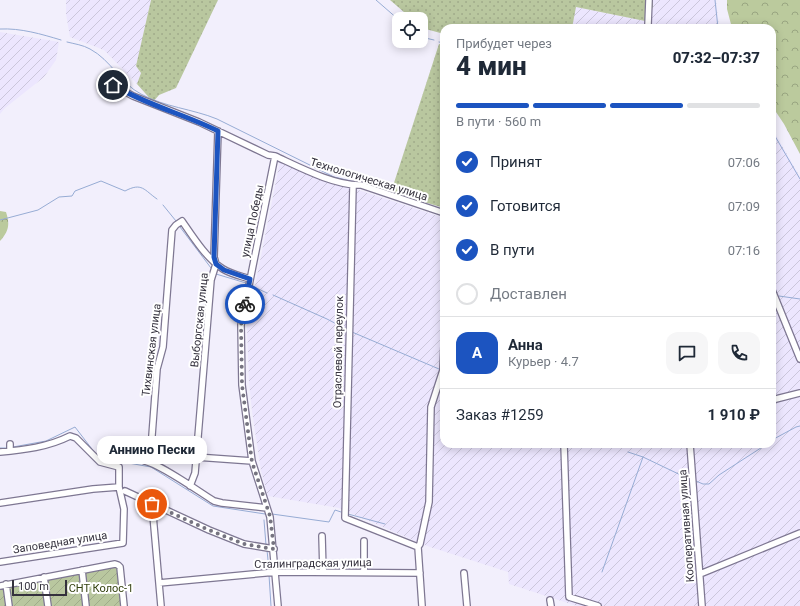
<!DOCTYPE html>
<html lang="ru">
<head>
<meta charset="utf-8">
<style>
  :root { --surface:#fff; --page:#f6f6f7; --text:#1f2937; --muted:#747a83; --line:#e0e1e3; --accent:#1c54c0 }
  body { margin:0; font-family:Roboto,sans-serif; background:var(--page); color:var(--text); height:100vh; display:flex; flex-direction:column; font-size:15px; white-space:nowrap }
  * { box-sizing:border-box; margin:0 }
  p { font-size:13px; color:var(--muted) }
  .icon { flex:none; width:22px; height:22px; fill:none; stroke:currentColor; stroke-width:2; stroke-linecap:round; stroke-linejoin:round }
  .map { position:relative; flex:1; overflow:hidden }
  .drawer { position:absolute; left:440px; top:24px; width:336px; height:424px; display:flex; flex-direction:column; background:var(--surface); border-radius:12px; box-shadow:0 2px 10px #0003 }
  .drawer>* { flex:none }
  .buttons { position:absolute; left:392px; top:12px; display:grid; gap:8px }
  .buttons a { display:grid; place-items:center; width:36px; height:36px; border-radius:8px; background:var(--surface); box-shadow:0 2px 10px #0003; font-size:20px }
  .scale { position:absolute; left:12px; bottom:10px; width:55px; box-sizing:border-box; padding-left:4px; border:2px solid #34313d; border-top:0; font-size:11px; line-height:14px; white-space:nowrap; color:#34313d; -webkit-text-stroke:3px #fff; paint-order:stroke }
  .pin { position:absolute; display:grid; place-items:center; width:34px; height:34px; color:#fff; margin:-17px; border:2px solid #fff; border-radius:50%; box-shadow:0 1px 4px #0007 }
  .courier { position:absolute; display:grid; place-items:center; width:40px; height:40px; margin:-20px; border:3px solid #1c54c0; border-radius:50%; background:#fff; color:#222; box-shadow:0 1px 5px #0007 }
  .bubble { position:absolute; height:28px; border-radius:12px; background:var(--surface); box-shadow:0 2px 10px #0003; font-size:13px; font-weight:800; line-height:28px; text-align:center }
  .headline em { font-style:normal; font-weight:800 }
  .headline div { display:flex; flex-direction:column-reverse }
  .headline { display:flex; align-items:center; justify-content:space-between; height:68px; padding:0 16px }
  h1 { font-size:26px; font-weight:800; line-height:30px }
  .bar { display:grid; grid-template-columns:repeat(4,1fr); gap:6px 4px; align-content:center; height:48px; padding:0 16px }
  .bar i { height:5px; border-radius:3px; background:var(--line) }
  .bar .selected { background:var(--accent) }
  .bar p { grid-column:span 4 }
  .line { display:flex; align-items:center; gap:10px; padding:0 16px; border-top:1px solid var(--line) }
  .line div { flex:1 }
  .round { display:grid; place-items:center; flex:none; width:42px; height:42px; border-radius:12px; background:var(--page) }
  ol { padding:0 16px; list-style:none }
  li { display:flex; align-items:center; gap:12px; height:44px }
  li p { margin-inline-start:auto }
  li .icon { padding:4px; border-radius:50%; background:var(--accent); color:#fff; stroke-width:4 }
  li:last-child { color:var(--muted) }
  li i { width:22px; height:22px; border:2px solid var(--line); border-radius:50% }
  .map>svg:first-child { display:block }
</style>
</head>
<body>
<div class="map">
<svg width="800" height="606" viewBox="0 0 800 606">
  <defs>
    <pattern id="industrial-furrows" width="10" height="10" patternUnits="userSpaceOnUse"><rect width="10" height="10" fill="#ece6fe"/><path d="M-1 1l2-2M0 10L10 0M9 11l2-2" fill="none" stroke="#cbc6db"/></pattern>
    <pattern id="grass-dots" width="8" height="8" patternUnits="userSpaceOnUse"><rect width="8" height="8" fill="#b9c79f"/><path d="M2 2h.1M6 6h.1" fill="none" stroke="#a0ab8a" stroke-width="1.8" stroke-linecap="round"/></pattern>
    <pattern id="forest-crowns" width="20" height="18" patternUnits="userSpaceOnUse"><rect width="20" height="18" fill="#bbca9d"/><path d="M2 6a3 3 0 1 1 6 0M12 15a3 3 0 1 1 6 0" fill="none" stroke="#99a581"/></pattern>
    <pattern id="garden-furrows" width="10" height="10" patternUnits="userSpaceOnUse"><rect width="10" height="10" fill="#b9c79f"/><path d="M-1 1l2-2M0 10L10 0M9 11l2-2" fill="none" stroke="#a0ab8a"/></pattern>
  </defs>
  <rect width="100%" height="100%" fill="#f2effc"/>
  <!-- industrial -->
  <path fill="url(#industrial-furrows)" d="M66 0H151L136 66 141 73 137 84 104 50 70 37 66 14Z
    M653 0H716L719 28H572L575 7 645 21 653 7Z
    M0 32 59 42 56 60 44 77 5 108 0 114Z
    M772 128 800 177V606H577L509 584 508 572 424 545 339 508 268 496 261 471 252 411 249 382 247 326 280 161 322 178 444 218V444H772Z"/>
  <!-- grass -->
  <path fill="url(#grass-dots)" d="M151 0H218L176 88 159 95 153 102 137 84 141 73 136 66Z
    M390 0H653V7L645 21 576 7 572 28H444V34L422 28 421 19H412Z
    M439 44 444 45V208L391 192Z"/>
  <!-- forest -->
  <path fill="url(#forest-crowns)" d="M727 0H800V154L784 124 772 106V28H732L727 9Z
    M0 211 6 212C10 224 9 231 0 241Z"/>
  <!-- garden -->
  <path fill="url(#garden-furrows)" d="M118 566 123 606H0V588Z"/>
  <g fill="none" stroke-linecap="round" stroke-linejoin="round">
    <!-- stream -->
    <path stroke="#97acd4" stroke-width="1" d="M376 0 399 20
      M715 0 718 28
      M0 29C21 28 41 34 61 40
      M421 37 434 40
      M67 42C75 44 83 45 90 49 111 60 121 84 141 94 164 107 193 109 217 119L334 177 355 182
      M439 42 444 43
      M772 131 800 179
      M163 205 176 221
      M0 220 38 210 59 197 72 196 75 191 101 181 125 191C142 182 144 190 157 199
      M180 227 211 268
      M216 274 246 283
      M252 286 267 293
      M273 295 327 319 346 329
      M779 296 800 299
      M352 332 439 369
      M772 440 796 427 800 426
      M13 447 46 441 75 427 95 453
      M0 448H7
      M628 452 643 457 689 479
      M100 458 151 467 213 506 265 514
      M696 481 703 484H709L719 475 767 444
      M272 514 329 522 335 510 341 512
      M348 514 385 524
      M264 520 266 545
      M267 550 269 570
      M602 572 643 457
      M269 575 271 606"/>
    <!-- minor casing -->
    <g stroke="#7e7792" stroke-width="8">
      <path id="minor" d="M649 28 648 25 649 0
        M113 85 133 96 199 122 268 155 275 156C299 167 335 186 361 185L444 213
        M275 156 241 325 242 385 252 461 270 517 278 606
        M353 186 345 518 418 547
        M772 290 800 359
        M772 400 800 393
        M564 444 569 597 598 606
        M690 444 702 606
        M10 451V444
        M0 452C24 450 48 447 70 436L76 438 100 462 119 467V487L124 509 123 543 0 562
        M196 457 252 461
        M145 461C162 465 198 491 214 501L222 503 267 508
        M150 462 157 369 163 347 172 230 176 225 182 221C193 237 207 259 223 269 231 274 241 276 250 279
        M190 486 195 473 211 280 216 264 214 257 218 131
        M125 491 209 530 244 544 274 549
        M0 503 93 489 119 487
        M152 504 161 606
        M322 536 323 572
        M364 541V572
        M418 547 420 544 429 502 431 407 443 370 444 346
        M418 547 422 606
        M82 570 86 606
        M464 573 467 606
        M700 574 800 533
        M44 577 48 606
        M159 583 276 572 420 573
        M6 584 9 606
        M0 586 115 564 118 565 120 567 124 606
        M550 600 551 606"/>
    </g>
    <!-- minor -->
    <use href="#minor" stroke="#fff" stroke-width="5.5"/>
  </g>
  <g fill="none" stroke-linecap="round" stroke-linejoin="round">
    <!-- done -->
    <path stroke="#767480" stroke-width="4" stroke-dasharray="0 7.2" d="M152 504 209 530 244 544 274 549 270 516 252 462 242 385 241 325 245 304"/>
    <!-- route -->
    <path stroke="#1c54c0" stroke-width="5" d="M113 85C146 105 184 114 218 131L214 257 216 264 224 270 250 279 245 304"/>
  </g>
  <g text-anchor="middle" stroke-width="4" stroke-linejoin="round" paint-order="stroke">
    <!-- street labels -->
    <g font-size="11" fill="#34313d" stroke="#fff">
      <text transform="translate(369 179) rotate(17)" y="4">Технологическая улица</text>
      <text transform="translate(252 221) rotate(-78)" y="4">улица Победы</text>
      <text transform="translate(199 320) rotate(-84)" y="4">Выборгская улица</text>
      <text transform="translate(151 350) rotate(-83)" y="4">Тихвинская улица</text>
      <text transform="translate(338 352) rotate(-89)" y="4">Отраслевой переулок</text>
      <text transform="translate(686 526) rotate(-94)" y="4">Кооперативная улица</text>
      <text transform="translate(60 542) rotate(-9)" y="4">Заповедная улица</text>
      <text transform="translate(313 563) rotate(-1)" y="4">Сталинградская улица</text>
    </g>
    <!-- park labels -->
    <g font-size="11" fill="#344210" stroke="#fff">
      <text x="101" y="592">СНТ Колос-1</text>
    </g>
  </g>
</svg>
<div class="buttons">
<a><svg class="icon" aria-label="locate" viewBox="0 0 24 24"><circle cx="12" cy="12" r="6"/><path d="M12 2v4M12 18v4M2 12h4M18 12h4"/></svg></a>
</div>
<div class="scale">100 m</div>
<div class="pin" style="left:152px;top:504px;background:#ea580c"><svg class="icon" aria-label="bag" viewBox="0 0 24 24"><path d="M5 8h14l-1 12H6zM9 8a3 3 0 0 1 6 0"/></svg></div>
<div class="pin" style="left:113px;top:85px;background:#1f2937"><svg class="icon" aria-label="home" viewBox="0 0 24 24"><path d="M3 11l9-7 9 7M6 9v11h12V9"/></svg></div>
<div class="courier" style="left:245px;top:304px"><svg class="icon" aria-label="bike" viewBox="0 0 24 24"><circle cx="6" cy="16" r="4"/><circle cx="18" cy="16" r="4"/><path d="M6 16l4-8h5l3 8M10 8l3 8H6M13 5h3"/></svg></div>
<div class="bubble" style="left:97px;top:436px;width:110px">Аннино Пески</div>
<section class="drawer">
<div class="headline"><div><h1>4 мин</h1><p>Прибудет через</p></div><em>07:32–07:37</em></div>
<div class="bar"><i class="selected"></i><i class="selected"></i><i class="selected"></i><i></i><p>В пути · 560 m</p></div>
<ol>
<li><svg class="icon" aria-label="check" viewBox="0 0 24 24"><path d="M5 12l5 5 9-10"/></svg>Принят<p>07:06</p></li>
<li><svg class="icon" aria-label="check" viewBox="0 0 24 24"><path d="M5 12l5 5 9-10"/></svg>Готовится<p>07:09</p></li>
<li><svg class="icon" aria-label="check" viewBox="0 0 24 24"><path d="M5 12l5 5 9-10"/></svg>В пути<p>07:16</p></li>
<li><i></i>Доставлен</li>
</ol>
<div class="line" style="height:72px"><b class="round" style="background:var(--accent);color:#fff">А</b><div><b>Анна</b><p>Курьер · 4.7</p></div><a class="round"><svg class="icon" aria-label="chat" viewBox="0 0 24 24"><path d="M4 5h16v11H9l-5 4z"/></svg></a><a class="round"><svg class="icon" aria-label="phone" viewBox="0 0 24 24"><path d="M5 4h4l2 5-3 2q2 4 5 5l2-3 5 2v4C11 20 4 13 5 4z"/></svg></a></div>
<div class="line" style="height:52px"><div>Заказ #1259</div><b>1 910 ₽</b></div>
</section>
</div>
</body>
</html>
